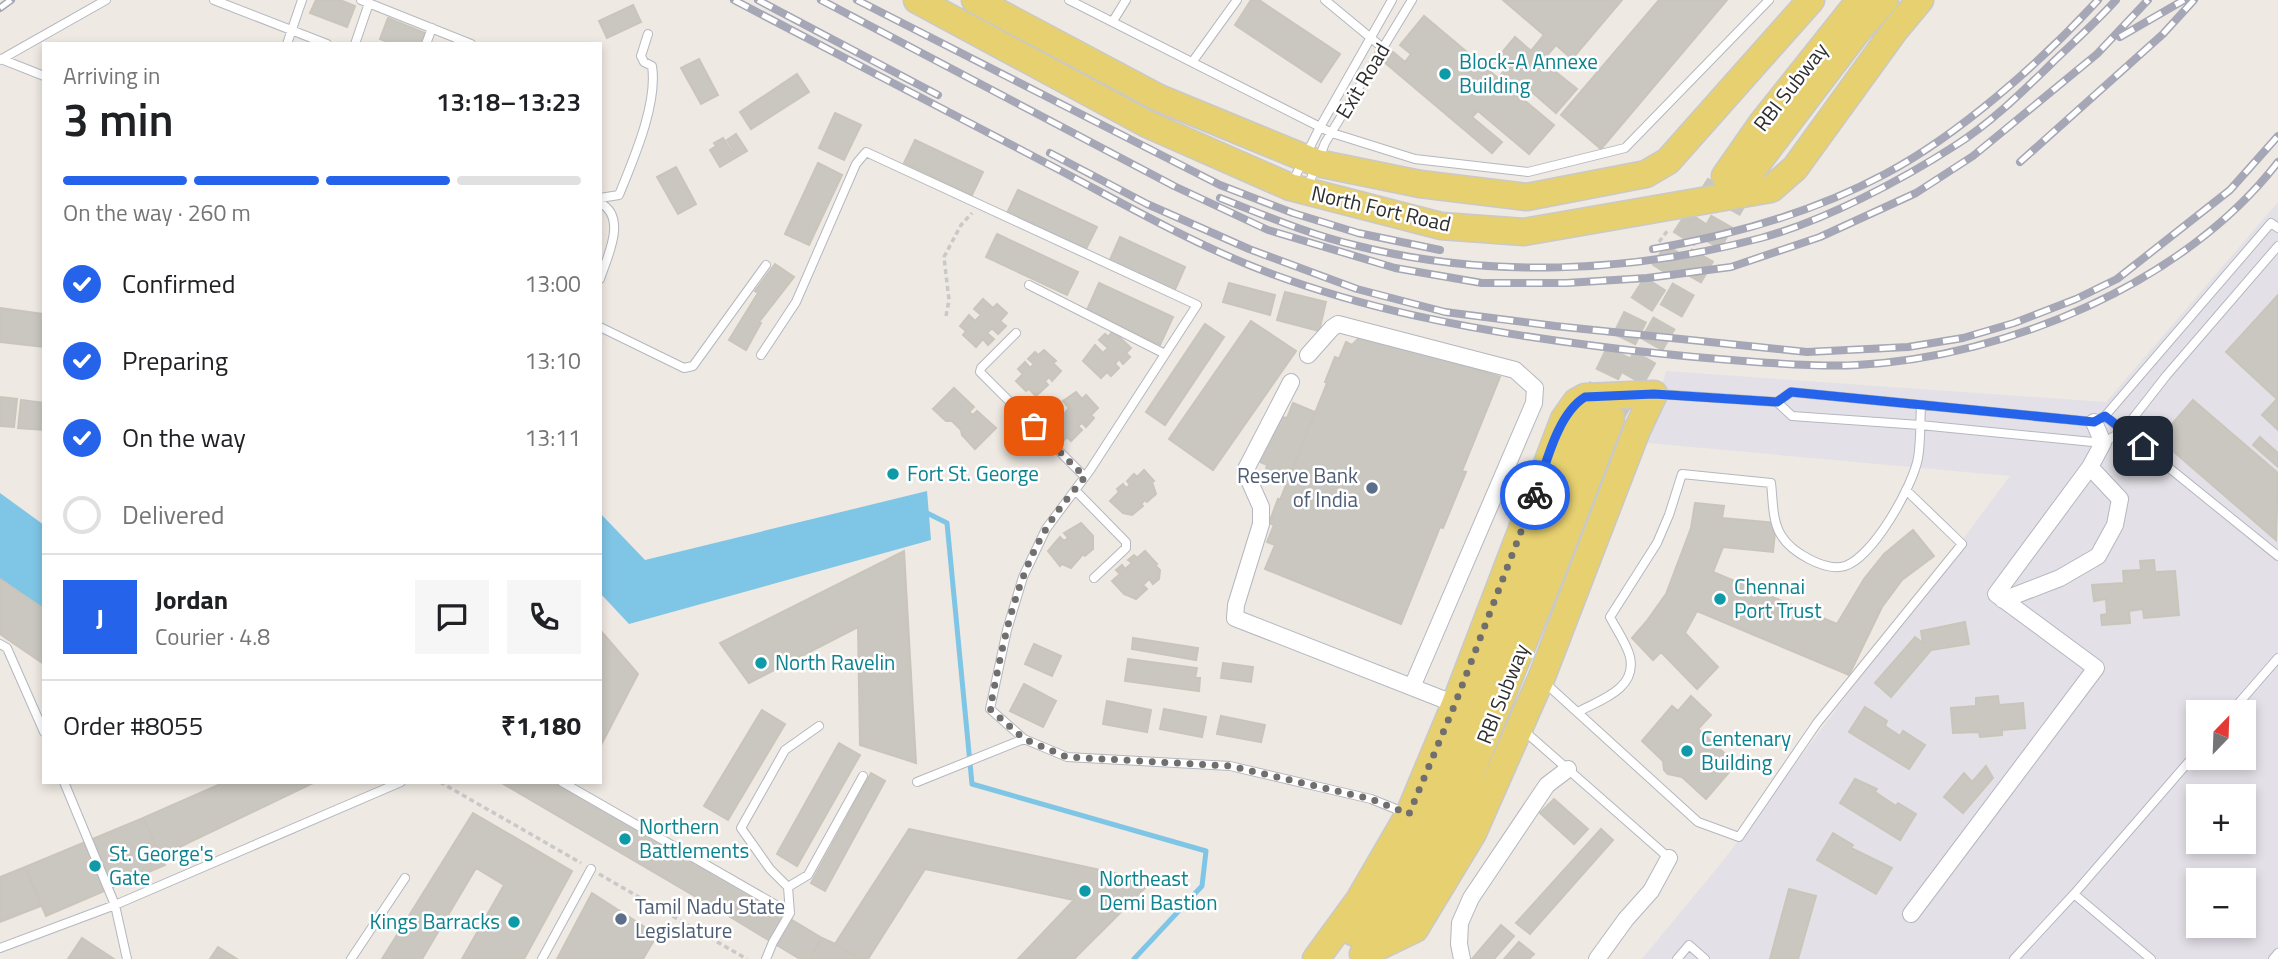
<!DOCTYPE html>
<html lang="en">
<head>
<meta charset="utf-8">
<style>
  :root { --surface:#fff; --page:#f6f6f6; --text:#202124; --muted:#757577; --line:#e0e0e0; --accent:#2563eb }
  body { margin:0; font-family:"Titillium Web",sans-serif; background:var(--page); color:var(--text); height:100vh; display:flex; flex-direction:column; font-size:26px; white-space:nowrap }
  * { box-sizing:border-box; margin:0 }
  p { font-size:23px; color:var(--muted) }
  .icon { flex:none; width:38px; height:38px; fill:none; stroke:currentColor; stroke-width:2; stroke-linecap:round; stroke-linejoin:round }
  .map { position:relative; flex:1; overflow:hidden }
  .drawer { position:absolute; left:42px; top:42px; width:560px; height:742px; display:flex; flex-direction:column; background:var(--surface); border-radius:0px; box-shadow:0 4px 10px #0003 }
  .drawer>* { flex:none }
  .needle { width:46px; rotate:23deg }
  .fabs { position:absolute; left:2186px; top:700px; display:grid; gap:14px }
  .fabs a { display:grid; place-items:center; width:70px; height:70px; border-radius:0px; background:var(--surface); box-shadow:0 4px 10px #0003; font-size:35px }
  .pin { position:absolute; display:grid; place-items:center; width:60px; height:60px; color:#fff; margin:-30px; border-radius:14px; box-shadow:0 4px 10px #0006 }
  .courier { position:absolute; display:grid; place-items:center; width:70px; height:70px; margin:-35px; border:5px solid #2563eb; border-radius:50%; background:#fff; color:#222; box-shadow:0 2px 9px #0007 }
  .summary em { font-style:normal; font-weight:600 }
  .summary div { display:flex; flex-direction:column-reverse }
  .summary { display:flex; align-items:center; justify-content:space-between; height:119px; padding:0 21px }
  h1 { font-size:46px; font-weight:600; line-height:52px }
  .bar { display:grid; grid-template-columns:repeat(4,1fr); gap:10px 7px; align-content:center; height:84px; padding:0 21px }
  .bar i { height:9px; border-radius:5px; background:var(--line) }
  .bar .on { background:var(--accent) }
  .bar p { grid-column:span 4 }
  .line { display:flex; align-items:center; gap:18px; padding:0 21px; border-top:2px solid var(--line) }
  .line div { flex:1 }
  .round { display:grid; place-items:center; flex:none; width:74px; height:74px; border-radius:0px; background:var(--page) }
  ol { padding:0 21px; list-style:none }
  li { display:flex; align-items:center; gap:21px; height:77px }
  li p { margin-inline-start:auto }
  li .icon { padding:7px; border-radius:50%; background:var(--accent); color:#fff; stroke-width:4 }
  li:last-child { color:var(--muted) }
  li i { width:38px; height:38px; border:4px solid var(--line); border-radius:50% }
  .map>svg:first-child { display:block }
</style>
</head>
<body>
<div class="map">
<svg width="2278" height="959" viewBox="0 0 2278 959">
  <rect width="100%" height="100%" fill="#eee9e2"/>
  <!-- industrial -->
  <path fill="#e3e1e7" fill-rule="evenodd" d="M2278 202V959H1642L1726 857 2010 476 1647 443 1666 371 2106 402ZM2198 712H2244V758H2198ZM2198 796H2244V842H2198ZM2198 880H2244V926H2198Z"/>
  <!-- water -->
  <path fill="#7fc5e6" d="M927 491 931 540 629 624 600 593V513L645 560Z
    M0 493 44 525V609L0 579Z"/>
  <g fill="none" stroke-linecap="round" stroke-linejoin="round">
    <!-- stream -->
    <path stroke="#7fc5e6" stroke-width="5" d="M923 511 947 523 972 784 1206 851 1202 886 1134 959"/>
  </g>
  <!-- building -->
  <path fill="#cac7c0" stroke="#cac5bb" stroke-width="2" d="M316 0H340L355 6 347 27 310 13Z
    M1251 0H1259L1340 54 1321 82 1235 25Z
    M1503 0H1622L1572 59 1556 45 1542 61 1577 89 1556 113 1525 86 1518 95 1554 125 1529 154 1478 111 1472 117 1502 142 1492 153 1384 62 1393 52 1405 62 1411 54 1400 45 1424 16 1498 78 1505 70 1495 61 1515 37 1531 51 1544 35Z
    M1659 0H1727L1601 149 1561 115Z
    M633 5 641 22 607 38 599 21Z
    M388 18 425 33 420 44H392L380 39Z
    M699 59 718 95 701 104 681 68Z
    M797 74 809 92 751 129 740 112Z
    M835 113 861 125 844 160 819 148Z
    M736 134 747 151 720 167 710 150 716 146 714 143 723 138 732 152 734 151 727 140Z
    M915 140 983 172 972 195 904 163Z
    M818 163 842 175 809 245 785 234Z
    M676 167 696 204 678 214 657 177Z
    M1018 190 1097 227 1086 249 1007 213Z
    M997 234 1078 272 1067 295 986 257Z
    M1120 237 1185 267 1174 292 1109 262Z
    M775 264 794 277 759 322 761 323 746 350 729 340 758 293 755 291Z
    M1099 283 1173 317 1160 345 1087 310Z
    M1229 283 1275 295 1270 315 1223 302Z
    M1285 292 1326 302 1319 331 1277 320Z
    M2278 295V430L2262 415 2277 399 2226 352Z
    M983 299 993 308 997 304 1007 313 1000 321 1006 326 998 334 992 328 987 333 994 339 988 345 983 339 976 347 963 335 966 331 960 326 969 315 975 321 981 315 974 309Z
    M0 308 44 314V347L0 342Z
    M1251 321 1296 351 1213 470 1169 439Z
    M1205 324 1224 337 1165 425 1146 412Z
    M1113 331 1131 348 1126 353 1130 357 1123 364 1119 359 1115 364 1119 368 1111 376 1107 372 1101 378 1083 361 1095 345 1103 353 1108 348 1099 340 1105 334 1108 337Z
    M1363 334 1500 377 1462 471 1466 472 1443 528 1440 527 1401 624 1265 569 1275 545 1267 542 1274 525 1269 523 1278 499 1280 500 1327 383 1325 382 1335 357 1339 359 1346 342 1352 345Z
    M1044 350 1056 361 1053 363 1061 371 1052 381 1049 377 1045 381 1048 385 1036 396 1029 389 1026 391 1016 381 1023 374 1018 369 1025 362 1030 368 1034 364 1028 359 1035 352 1038 355Z
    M954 388 974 407 969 412 973 415 977 411 996 428 975 449 962 435 961 430 952 421H946L933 409Z
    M1076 392 1082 399 1086 395 1098 408 1091 415 1094 418 1086 427 1082 423 1078 426 1082 430 1071 441 1067 437 1063 441 1051 429 1055 425 1048 419 1058 407 1064 414 1069 408 1063 401Z
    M0 397 17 399 14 427 0 426Z
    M21 400 44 403V430L18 428Z
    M2193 400 2278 473 2276 540 2159 439Z
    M1293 403 1315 412 1289 478 1266 469 1267 465 1256 460 1277 416 1287 418Z
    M2260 437 2278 453V467L2253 445Z
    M1144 470 1154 481 1152 482 1156 494 1147 502 1145 500 1141 504 1143 506 1132 515 1123 513 1110 501 1119 492 1117 489 1123 484 1126 488 1130 485 1127 481 1134 474 1137 477Z
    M1695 503 1724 506 1722 518 1776 523 1773 552 1723 547 1713 572 1837 624 1864 579 1884 554 1913 530 1934 556 1902 580 1882 607 1849 675 1697 611 1685 633 1718 667 1697 689 1661 652 1653 660 1632 638 1646 622 1666 594 1691 528Z
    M1081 523 1093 536V549L1085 556 1083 554 1071 568 1062 564 1060 566 1048 551 1060 537 1064 541 1068 538 1064 533Z
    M904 551 916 763 860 745 858 627 749 683 720 643Z
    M1145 551 1157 564 1155 565 1160 570 1159 579 1153 584 1149 579 1143 585 1147 589 1136 599 1124 594 1112 581 1120 574 1116 570 1122 565 1125 569 1132 563 1128 560 1134 555 1137 558Z
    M2154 560 2155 572 2175 571 2179 615 2144 618 2143 609 2129 611 2130 623 2102 625 2101 615 2107 614 2106 599 2094 601 2092 585 2124 583 2123 571 2141 570 2140 561Z
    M0 579 44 609V664L0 634Z
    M1965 622 1969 644 1931 650 1891 697 1875 683 1915 637 1923 643 1921 631Z
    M600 630 638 674 600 747Z
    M1133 638 1198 648 1196 660 1132 649Z
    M1034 644 1061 656 1052 676 1025 664Z
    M1128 659 1197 668 1195 678H1200L1199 691 1125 681Z
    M1223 663 1253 667 1251 682 1221 678Z
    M1024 684 1056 701 1043 727 1010 711Z
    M1691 696 1711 715 1698 729 1736 764 1706 799 1682 777 1668 774 1664 770 1663 761 1642 741 1672 706 1678 711Z
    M1998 696 1999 705 2023 703 2025 728 2002 730V735L1980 737 1979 732 1953 733 1951 708 1976 706V698Z
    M1107 701 1151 710 1147 732 1103 724Z
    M1865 707 1887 721 1885 726 1900 736 1903 731 1925 745 1909 769 1849 732Z
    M1164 709 1206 717 1202 737 1160 729Z
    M762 710 785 724 728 820 704 806Z
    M1221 716 1265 725 1261 742 1217 734Z
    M839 743 860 755 797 866 777 854Z
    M1986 766 1993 778 1963 813 1944 797 1964 773 1972 782Z
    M871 773 885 781 825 891 811 883Z
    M1855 779 1877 789 1875 792 1896 806 1898 803 1916 814 1900 840 1840 803Z
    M225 782H315L161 856 143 818Z
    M500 782H555L752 896 737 921Z
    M1554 799 1588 829 1574 844 1540 813Z
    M473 813 572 871 524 959H462L504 885 476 868 422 959H382Z
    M143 818 165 865 46 916 25 867Z
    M909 829 1152 881 1074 959H1018L1074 900 925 869 868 959H860L835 944Z
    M1601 829 1613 840 1530 934 1516 923Z
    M1833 833 1853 845 1851 848 1892 868 1876 894 1817 860Z
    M25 867 41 906 0 922V877Z
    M1789 889 1816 896 1798 959H1770Z
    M592 893 657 935 643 959H557Z
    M752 896 822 938 810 959H800L737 921Z
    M1501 925 1514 936 1494 959H1472Z
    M82 938 114 959H68Z
    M822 938 835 944 860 959H810Z
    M1519 942 1534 954 1529 959H1504Z
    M218 947 237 959H210Z"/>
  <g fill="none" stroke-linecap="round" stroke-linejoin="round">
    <!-- primary-tunnel -->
    <path stroke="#c8c4be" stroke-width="26" stroke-dasharray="26 13" stroke-linecap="butt" d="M1590 410 1640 307 1719 184
      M1613 413 1746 179"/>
    <!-- service casing -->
    <g stroke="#b5b7c0" stroke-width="10">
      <path id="service" d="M214 0 327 44
        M361 0 471 44
        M1069 0 1332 133 1415 159 1528 172 1625 148 1769 0
        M1325 0 1383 48
        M1113 21 1126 0
        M287 44 302 0
        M355 44 369 3
        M426 44 432 28
        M1 59 44 76
        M0 60 106 0
        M1193 61 1237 0
        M1291 185 1320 127 1392 0
        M1308 186 1325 143 1412 0
        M600 198 619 195C633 160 658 104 652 66L644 62 641 56 648 34
        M600 203C628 217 607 257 600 279
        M1029 285 1165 354
        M600 327 684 368 693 366 766 265
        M1016 333 981 368 980 372 1085 477
        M761 355 796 302 856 164 866 152 1197 305 1090 470 1046 529 1023 577 1007 630 990 709 1024 739 1067 757 1230 766 1371 799 1406 813
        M1657 394 1777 402 1791 392 2094 422 2105 416 2271 223 2278 228
        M1777 402 1792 416 1920 425 2103 443 2123 431 2166 376 2278 246
        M2105 416 2278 556
        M1075 490 1126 542V548L1094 578
        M0 644 7 648 44 732
        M1543 681 1698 822 1739 837 1817 723 1962 544 1906 490
        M1578 712C1600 700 1637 689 1630 657 1627 644 1616 629 1610 617L1657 543 1669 515 1682 474 1771 483C1773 499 1772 521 1781 535 1791 552 1825 572 1845 566 1873 557 1913 486 1918 458 1921 441 1920 422 1921 405
        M2231 712 2278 658
        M1522 729 1669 858
        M64 782 115 905 127 959
        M562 782 790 913
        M917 782 1024 739
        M788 887 808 875 863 776
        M2074 894 2151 959
        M0 948 115 905 401 782
        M351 959 405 878
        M542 959 591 869
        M766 959 773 942 790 913 788 887 770 869 741 828 785 750 819 726
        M1677 959 1689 945 1705 959
        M2014 959 2074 894 2198 751
        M2273 959 2278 953"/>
    </g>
    <!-- minor casing -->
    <g stroke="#b5b7c0" stroke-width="18">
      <path id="minor" d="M1308 355 1332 328 1338 324 1515 370 1535 388 1534 403 1412 687
        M1291 382 1245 471 1261 507V524L1236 605 1235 618 1455 704
        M2003 600 2060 578 2098 556 2115 525 2120 499 2090 467
        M1911 914 2096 668 1996 594 2090 467 2103 443 2094 422
        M1462 959 1459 944 1460 923 1471 898 1547 785 1568 769
        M1597 959 1626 919 1651 891 1669 858"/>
    </g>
    <!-- primary casing -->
    <g stroke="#c9c9c9" stroke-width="29">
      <path id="primary" d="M917 0 1147 124 1290 187 1441 226 1524 232 1771 189 1795 168 1895 30 1920 0
        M975 0 1159 98 1317 163 1420 184 1527 197 1646 174 1668 161 1811 0
        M1749 174 1857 32 1885 0
        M1725 176 1762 123 1860 0
        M1353 932 1397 882 1440 795 1590 410
        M1374 943 1397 919 1447 832 1551 574 1611 418
        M1316 959 1359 900 1409 814 1455 704 1564 419 1576 402 1585 397 1654 394 1637 430 1541 679 1473 833 1415 929 1363 954"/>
    </g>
    <!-- path -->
    <path stroke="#c9c9c9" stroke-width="3.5" stroke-dasharray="5 3.5" stroke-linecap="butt" d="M1659 242 1668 230
      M946 316 949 300 944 257 961 225 972 213
      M440 782 581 863
      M599 874 747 959"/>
    <!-- service -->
    <use href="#service" stroke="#fff" stroke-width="8"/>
    <!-- minor -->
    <use href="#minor" stroke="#fff" stroke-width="16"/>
    <!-- primary -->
    <use href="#primary" stroke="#e6d06f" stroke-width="26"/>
    <!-- rail casing -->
    <g stroke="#a5a6b6" stroke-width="8">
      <path id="rail" d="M734 0C839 55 943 109 1048 164 1113 198 1177 235 1244 263 1356 309 1477 331 1596 346 1649 353 1702 358 1756 362 1789 364 1823 367 1857 365 2007 357 2185 283 2278 162
        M758 0 938 95
        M821 0 1174 186 1268 230 1395 268 1482 283H1566L1647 278 1731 267 1820 237 1916 193 1973 156 2097 54 2148 0
        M857 0 1220 185 1293 213 1358 233 1440 250
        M0 8 11 0
        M2120 37 2184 0
        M1050 153 1147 204 1249 249 1357 289 1445 312 1555 326 1807 352 1908 347 1963 338 2014 323 2076 299 2117 279 2230 190 2278 136
        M2020 162 2163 34 2194 0
        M1220 198C1264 215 1308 234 1354 245 1487 279 1630 273 1761 238 1824 221 1902 180 1956 145 1992 122 2022 92 2052 63 2074 42 2096 22 2116 0
        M1653 249C1733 235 1812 213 1885 174 1959 135 2041 62 2098 0"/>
    </g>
    <!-- rail -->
    <use href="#rail" stroke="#fff" stroke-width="5" stroke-dasharray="16" stroke-linecap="butt"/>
  </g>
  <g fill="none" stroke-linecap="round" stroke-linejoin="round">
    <!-- done -->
    <path stroke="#716f6d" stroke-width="7" stroke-dasharray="0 12.6" d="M1034 426 1085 477C1072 493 1057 510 1046 529 1014 582 1002 648 990 709L1024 739 1067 757 1230 766 1371 799 1409 814 1455 704 1535 495"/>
    <!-- route -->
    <path stroke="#2563eb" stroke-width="9" d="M1535 495C1546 465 1557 414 1585 397L1654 394 1777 402 1791 392 2094 422 2105 416 2143 446"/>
  </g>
  <!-- markers -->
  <g fill="#0f9aa8" stroke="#fff" stroke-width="2.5">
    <circle cx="1445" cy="74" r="7"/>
    <circle cx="893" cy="474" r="7"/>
    <circle cx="1720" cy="599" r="7"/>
    <circle cx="761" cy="663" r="7"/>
    <circle cx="1687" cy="751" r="7"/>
    <circle cx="625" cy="839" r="7"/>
    <circle cx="95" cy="866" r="7"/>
    <circle cx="1085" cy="891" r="7"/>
    <circle cx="514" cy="922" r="7"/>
  </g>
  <g fill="#5c6f8a" stroke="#fff" stroke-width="2.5">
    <circle cx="1372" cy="488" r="7"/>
    <circle cx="621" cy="919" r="7"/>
  </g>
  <g text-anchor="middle" stroke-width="5" stroke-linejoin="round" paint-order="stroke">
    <!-- culture labels -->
    <g font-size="21" fill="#0d838f" stroke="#fff" text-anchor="start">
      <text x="1459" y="69">Block-A Annexe<tspan x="1459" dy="24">Building</tspan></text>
      <text x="907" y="481">Fort St. George</text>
      <text x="1734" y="594">Chennai<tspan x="1734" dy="24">Port Trust</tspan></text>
      <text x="775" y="670">North Ravelin</text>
      <text x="1701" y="746">Centenary<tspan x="1701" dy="24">Building</tspan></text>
      <text x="639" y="834">Northern<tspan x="639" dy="24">Battlements</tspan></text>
      <text x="109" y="861">St. George's<tspan x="109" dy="24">Gate</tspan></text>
      <text x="1099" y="886">Northeast<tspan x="1099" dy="24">Demi Bastion</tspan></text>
      <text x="500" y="929" text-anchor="end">Kings Barracks</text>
    </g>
    <!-- street labels -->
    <g font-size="21" fill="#2e2e2e" stroke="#fff">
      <text transform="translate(1363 81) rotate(-59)" y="7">Exit Road</text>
      <text transform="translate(1791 87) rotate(-52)" y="7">RBI Subway</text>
      <text transform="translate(1381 209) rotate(13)" y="7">North Fort Road</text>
      <text transform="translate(1503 694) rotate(-68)" y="7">RBI Subway</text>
    </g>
    <!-- service labels -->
    <g font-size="21" fill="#4e5e75" stroke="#fff" text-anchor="end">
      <text x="1358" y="483">Reserve Bank<tspan x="1358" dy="24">of India</tspan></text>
      <text x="635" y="914" text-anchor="start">Tamil Nadu State<tspan x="635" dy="24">Legislature</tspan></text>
    </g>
  </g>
</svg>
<div class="fabs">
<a><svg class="needle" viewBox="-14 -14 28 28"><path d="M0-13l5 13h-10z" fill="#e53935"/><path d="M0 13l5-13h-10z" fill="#757577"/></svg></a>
<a>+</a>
<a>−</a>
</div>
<div class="pin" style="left:1034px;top:426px;background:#ea580c"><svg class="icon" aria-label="bag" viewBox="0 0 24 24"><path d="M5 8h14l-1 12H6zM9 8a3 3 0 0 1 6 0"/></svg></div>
<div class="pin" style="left:2143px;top:446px;background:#1f2937"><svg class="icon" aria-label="home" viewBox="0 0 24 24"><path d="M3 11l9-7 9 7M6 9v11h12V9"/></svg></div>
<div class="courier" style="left:1535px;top:495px"><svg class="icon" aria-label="bike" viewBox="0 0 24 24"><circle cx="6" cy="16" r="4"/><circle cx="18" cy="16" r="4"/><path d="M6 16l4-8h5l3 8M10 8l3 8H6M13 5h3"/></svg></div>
<section class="drawer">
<div class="summary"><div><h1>3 min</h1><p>Arriving in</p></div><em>13:18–13:23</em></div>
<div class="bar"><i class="on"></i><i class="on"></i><i class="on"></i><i></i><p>On the way · 260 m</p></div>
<ol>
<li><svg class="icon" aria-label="check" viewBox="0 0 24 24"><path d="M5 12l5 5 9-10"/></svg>Confirmed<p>13:00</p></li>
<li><svg class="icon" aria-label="check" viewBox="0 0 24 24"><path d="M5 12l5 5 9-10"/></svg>Preparing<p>13:10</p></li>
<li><svg class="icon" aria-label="check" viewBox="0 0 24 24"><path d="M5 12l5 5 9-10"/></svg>On the way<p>13:11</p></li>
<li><i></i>Delivered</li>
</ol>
<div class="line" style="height:126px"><b class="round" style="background:var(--accent);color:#fff">J</b><div><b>Jordan</b><p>Courier · 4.8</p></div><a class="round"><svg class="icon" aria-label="chat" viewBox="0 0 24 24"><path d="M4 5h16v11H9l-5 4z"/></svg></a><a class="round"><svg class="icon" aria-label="phone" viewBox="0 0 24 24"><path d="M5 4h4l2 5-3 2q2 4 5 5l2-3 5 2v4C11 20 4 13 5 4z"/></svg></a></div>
<div class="line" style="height:91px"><div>Order #8055</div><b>₹1,180</b></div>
</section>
</div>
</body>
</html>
